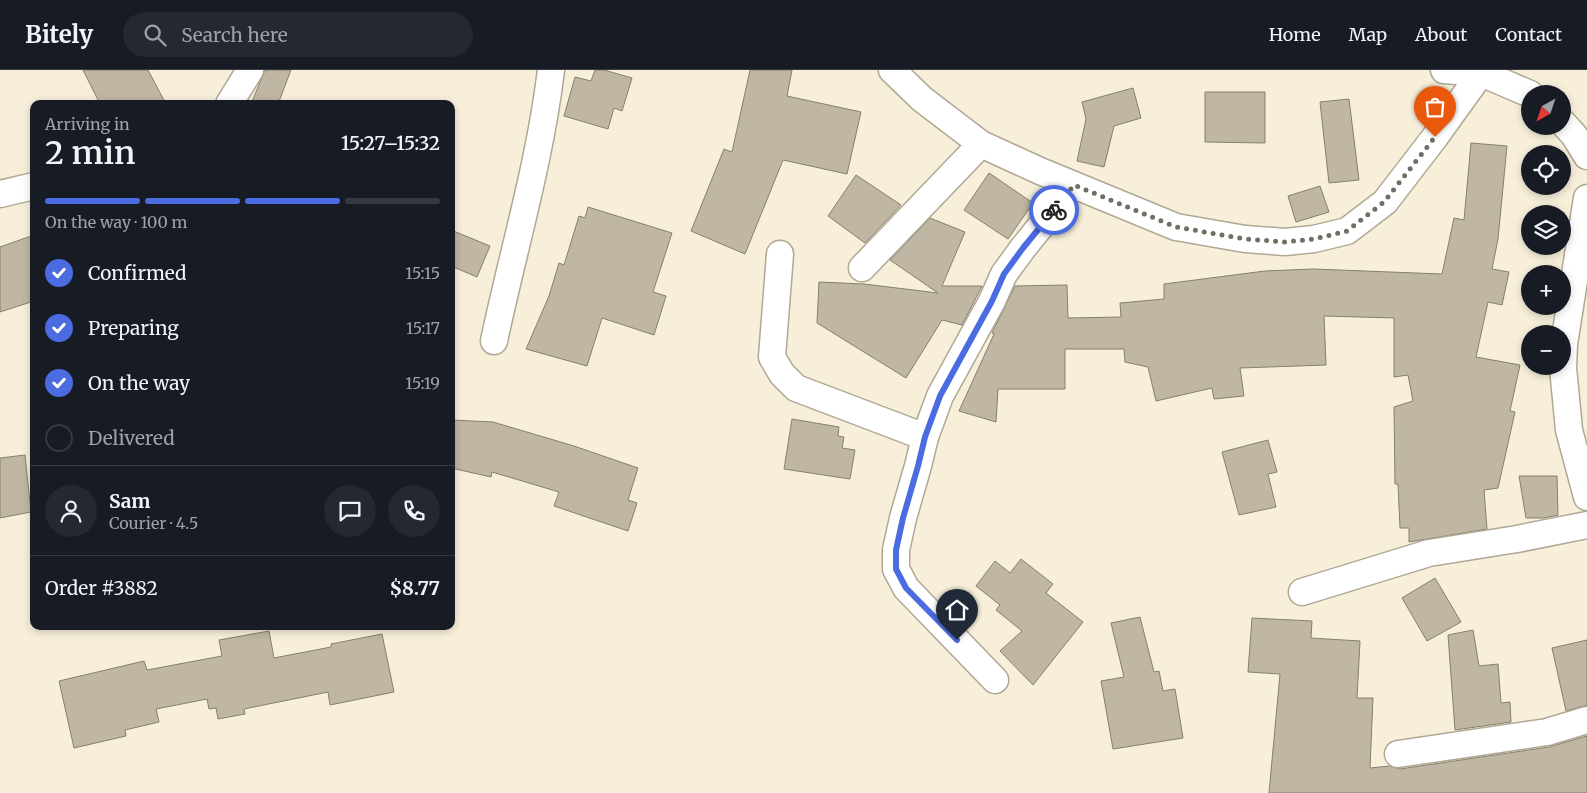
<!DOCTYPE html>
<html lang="en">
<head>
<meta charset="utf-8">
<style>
  :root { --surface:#171b24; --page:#242831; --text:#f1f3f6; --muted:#9ea1a6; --line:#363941; --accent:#4b6ce0 }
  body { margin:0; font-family:Merriweather,serif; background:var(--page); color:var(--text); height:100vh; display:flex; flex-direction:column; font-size:19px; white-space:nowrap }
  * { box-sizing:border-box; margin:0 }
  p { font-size:16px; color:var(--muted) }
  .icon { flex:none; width:28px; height:28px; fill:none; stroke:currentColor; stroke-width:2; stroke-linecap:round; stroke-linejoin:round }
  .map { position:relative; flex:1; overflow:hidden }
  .drawer { position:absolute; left:30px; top:30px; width:425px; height:530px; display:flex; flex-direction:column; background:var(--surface); border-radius:10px; box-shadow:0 2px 8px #0003 }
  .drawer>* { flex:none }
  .needle { width:32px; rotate:220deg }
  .fabs { position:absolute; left:1521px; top:15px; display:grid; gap:10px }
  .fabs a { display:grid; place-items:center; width:50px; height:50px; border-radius:50%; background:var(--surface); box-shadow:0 2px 8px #0003; font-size:25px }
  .pin { position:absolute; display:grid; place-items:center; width:42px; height:42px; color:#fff; margin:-51px -21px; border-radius:50% 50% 50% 0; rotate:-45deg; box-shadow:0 0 5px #0007 }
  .pin .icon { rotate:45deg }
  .courier { position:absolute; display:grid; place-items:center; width:50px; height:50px; margin:-25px; border:4px solid #4b6ce0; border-radius:50%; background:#fff; color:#222; box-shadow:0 1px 6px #0007 }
  .summary em { font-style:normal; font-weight:600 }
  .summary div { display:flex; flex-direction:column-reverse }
  .summary { display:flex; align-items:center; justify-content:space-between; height:85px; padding:0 15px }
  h1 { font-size:32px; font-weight:600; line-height:38px }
  .bar { display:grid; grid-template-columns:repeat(4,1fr); gap:8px 5px; align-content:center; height:60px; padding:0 15px }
  .bar i { height:6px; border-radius:4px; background:var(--line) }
  .bar .selected { background:var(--accent) }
  .bar p { grid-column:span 4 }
  .line { display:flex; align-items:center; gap:12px; padding:0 15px; border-top:1px solid var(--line) }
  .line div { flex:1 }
  .round { display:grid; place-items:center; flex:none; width:52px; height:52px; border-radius:26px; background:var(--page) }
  ol { padding:0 15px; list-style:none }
  li { display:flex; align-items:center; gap:15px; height:55px }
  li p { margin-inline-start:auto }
  li .icon { padding:5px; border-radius:50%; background:var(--accent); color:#fff; stroke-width:4 }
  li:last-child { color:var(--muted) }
  li i { width:28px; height:28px; border:2px solid var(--line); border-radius:50% }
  header { display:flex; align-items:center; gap:30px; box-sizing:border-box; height:70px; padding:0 25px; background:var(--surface); border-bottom:1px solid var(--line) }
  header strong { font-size:24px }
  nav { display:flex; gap:28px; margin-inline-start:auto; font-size:18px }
  .search { width:350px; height:45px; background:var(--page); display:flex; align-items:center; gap:12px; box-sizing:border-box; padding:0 18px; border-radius:28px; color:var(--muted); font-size:19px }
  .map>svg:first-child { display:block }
</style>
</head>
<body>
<header>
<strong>Bitely</strong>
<div class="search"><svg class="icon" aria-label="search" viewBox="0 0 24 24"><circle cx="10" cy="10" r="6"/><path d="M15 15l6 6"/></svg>Search here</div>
<nav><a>Home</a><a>Map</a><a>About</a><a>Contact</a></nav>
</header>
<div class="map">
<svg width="1587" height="723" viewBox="0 0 1587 723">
  <rect width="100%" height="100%" fill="#f8efdb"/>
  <!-- building -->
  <path fill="#bfb7a3" stroke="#867f6c" d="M83 0H148L166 34H100Z
    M265 0H291L278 34H251Z
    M595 0H604L632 8 622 41 614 38 608 59 564 46 575 7 591 11Z
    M750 0H792L787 26 861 42 847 104 783 90 745 184 691 161 724 79 732 82Z
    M1133 18 1141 48 1114 56 1104 97 1077 91 1086 49 1082 32Z
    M1205 22H1265V73L1205 72Z
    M1349 29 1359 110 1329 113 1320 32Z
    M1471 73 1507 76 1498 169 1492 199 1509 202 1502 235 1488 232 1476 287 1520 295 1510 341 1515 342 1498 418 1484 420 1487 459 1409 472V458H1400L1398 414H1395L1394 337 1413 331 1408 305 1394 307V248L1324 246 1326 295 1240 298 1244 326 1214 329 1212 318 1156 331 1148 297 1125 292 1124 279H1065V319H998L996 352 959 341 994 264 992 263 1015 216 1067 215 1068 248 1121 247 1120 233 1164 229V214L1265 201 1313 199 1442 204 1454 148 1464 150Z
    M989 103 1033 133 1008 169 964 140Z
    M856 105 901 135 865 173 828 146Z
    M1320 116 1329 142 1296 152 1288 126Z
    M588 137 672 163 653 222 666 226 654 265 602 248 587 296 526 279 549 226 559 193 564 195 579 146 585 148Z
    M930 148 965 162 942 216H982L962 255 942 250 906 308 817 253 819 212 864 214 938 223 890 190Z
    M451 160 490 176 477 207 451 196Z
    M34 165V231L0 242V177Z
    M792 349 839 357 838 366 844 367 842 378 855 380 850 409 784 399Z
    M451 350 493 352 574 376 638 398 628 430 637 433 628 461 554 436 559 422 492 402 491 407 451 398Z
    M1268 370 1277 402 1268 404 1276 437 1239 445 1222 382Z
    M25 385 31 442 0 448V388Z
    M1519 406H1557L1558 445 1544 448H1526Z
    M1021 489 1053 514 1046 523 1083 552 1033 615 1000 581 1022 561 996 540 1000 535 976 516 995 491 1010 503Z
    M1435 508 1461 552 1427 571 1402 528Z
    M1140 547 1154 602 1159 601 1163 621 1175 619 1183 668 1113 679 1101 611 1124 607 1111 553Z
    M1252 548 1312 551 1311 568 1360 571 1357 628H1373L1370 698 1390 696 1400 699 1549 677 1587 666V723H1269L1280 604 1248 602Z
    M1473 560 1479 596 1498 594 1501 633 1510 632 1511 652 1455 660 1448 565Z
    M269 561 274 588 331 577V574L382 564 394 622 330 635 328 622 244 639 245 644 218 649 216 638 209 639 207 629 156 639 159 652 125 660 126 666 74 678 59 611 144 591 147 600 222 586 219 570Z
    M1587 570V635L1566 641 1552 578Z"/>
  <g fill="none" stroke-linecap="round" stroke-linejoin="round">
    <!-- street casing -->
    <g stroke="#b0a895" stroke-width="29">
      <path id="street" d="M892 0 922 29 981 74 1040 101 1176 157 1245 169 1285 172 1314 169 1347 161 1385 132 1435 67 1481 3
        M1444 0 1481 3 1530 24
        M229 34 250 0
        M1562 52 1574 65 1587 86
        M0 124 34 116
        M1587 128 1564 274 1563 298 1569 360 1587 427
        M780 184 772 287 782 304 796 318 925 367
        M862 198 981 74
        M494 271C513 181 540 92 551 0
        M1302 522 1429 483 1517 469 1587 455
        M995 610 906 518 896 499V480L903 448 918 396 925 367 940 326 992 231 1004 204 1023 178 1074 115
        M1398 684 1547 662 1587 650"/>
    </g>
    <!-- street -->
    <use href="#street" stroke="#fff" stroke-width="26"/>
  </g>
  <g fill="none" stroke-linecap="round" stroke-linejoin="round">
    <!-- done -->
    <path stroke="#736e63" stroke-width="5" stroke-dasharray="0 9" d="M1054 140 1074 115 1176 157 1245 169 1285 172 1314 169 1347 161 1384 132 1435 67"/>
    <!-- route -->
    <path stroke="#4b6ce0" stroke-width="6" d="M957 570 906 518 896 499V480L903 448 918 396 925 367 940 326 992 231 1004 204 1023 178 1054 140"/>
  </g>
</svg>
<div class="fabs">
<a><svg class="needle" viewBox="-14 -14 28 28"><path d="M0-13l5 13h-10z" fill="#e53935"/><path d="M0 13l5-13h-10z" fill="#9ea1a6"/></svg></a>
<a><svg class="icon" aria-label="locate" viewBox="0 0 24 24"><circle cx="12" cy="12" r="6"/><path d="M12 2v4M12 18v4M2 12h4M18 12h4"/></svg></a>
<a><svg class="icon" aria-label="layers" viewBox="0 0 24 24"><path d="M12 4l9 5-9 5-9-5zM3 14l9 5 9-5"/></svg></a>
<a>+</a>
<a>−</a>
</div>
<div class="pin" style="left:1435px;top:67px;background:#ea580c"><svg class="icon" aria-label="bag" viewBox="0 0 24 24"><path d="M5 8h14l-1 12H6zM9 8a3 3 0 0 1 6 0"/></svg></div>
<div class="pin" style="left:957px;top:570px;background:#1f2937"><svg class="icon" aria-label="home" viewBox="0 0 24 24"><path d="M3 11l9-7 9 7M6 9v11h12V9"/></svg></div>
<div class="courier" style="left:1054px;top:140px"><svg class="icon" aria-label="bike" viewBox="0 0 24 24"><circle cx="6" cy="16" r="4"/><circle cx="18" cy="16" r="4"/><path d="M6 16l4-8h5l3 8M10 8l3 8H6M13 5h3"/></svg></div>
<section class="drawer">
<div class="summary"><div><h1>2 min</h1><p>Arriving in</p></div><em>15:27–15:32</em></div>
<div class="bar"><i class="selected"></i><i class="selected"></i><i class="selected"></i><i></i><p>On the way · 100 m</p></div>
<ol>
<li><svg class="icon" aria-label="check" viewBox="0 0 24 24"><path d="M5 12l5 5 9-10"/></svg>Confirmed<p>15:15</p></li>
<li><svg class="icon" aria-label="check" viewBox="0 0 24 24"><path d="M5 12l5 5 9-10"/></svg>Preparing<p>15:17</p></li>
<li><svg class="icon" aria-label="check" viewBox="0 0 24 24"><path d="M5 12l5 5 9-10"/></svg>On the way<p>15:19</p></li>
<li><i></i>Delivered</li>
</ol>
<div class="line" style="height:90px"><a class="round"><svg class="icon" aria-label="person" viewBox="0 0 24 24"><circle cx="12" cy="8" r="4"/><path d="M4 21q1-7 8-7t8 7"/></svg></a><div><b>Sam</b><p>Courier · 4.5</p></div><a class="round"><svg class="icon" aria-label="chat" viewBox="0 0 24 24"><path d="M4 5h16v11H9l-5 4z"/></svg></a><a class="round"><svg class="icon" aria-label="phone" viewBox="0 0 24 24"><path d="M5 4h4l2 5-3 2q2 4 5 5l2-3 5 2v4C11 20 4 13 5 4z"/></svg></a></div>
<div class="line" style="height:65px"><div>Order #3882</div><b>$8.77</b></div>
</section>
</div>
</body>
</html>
